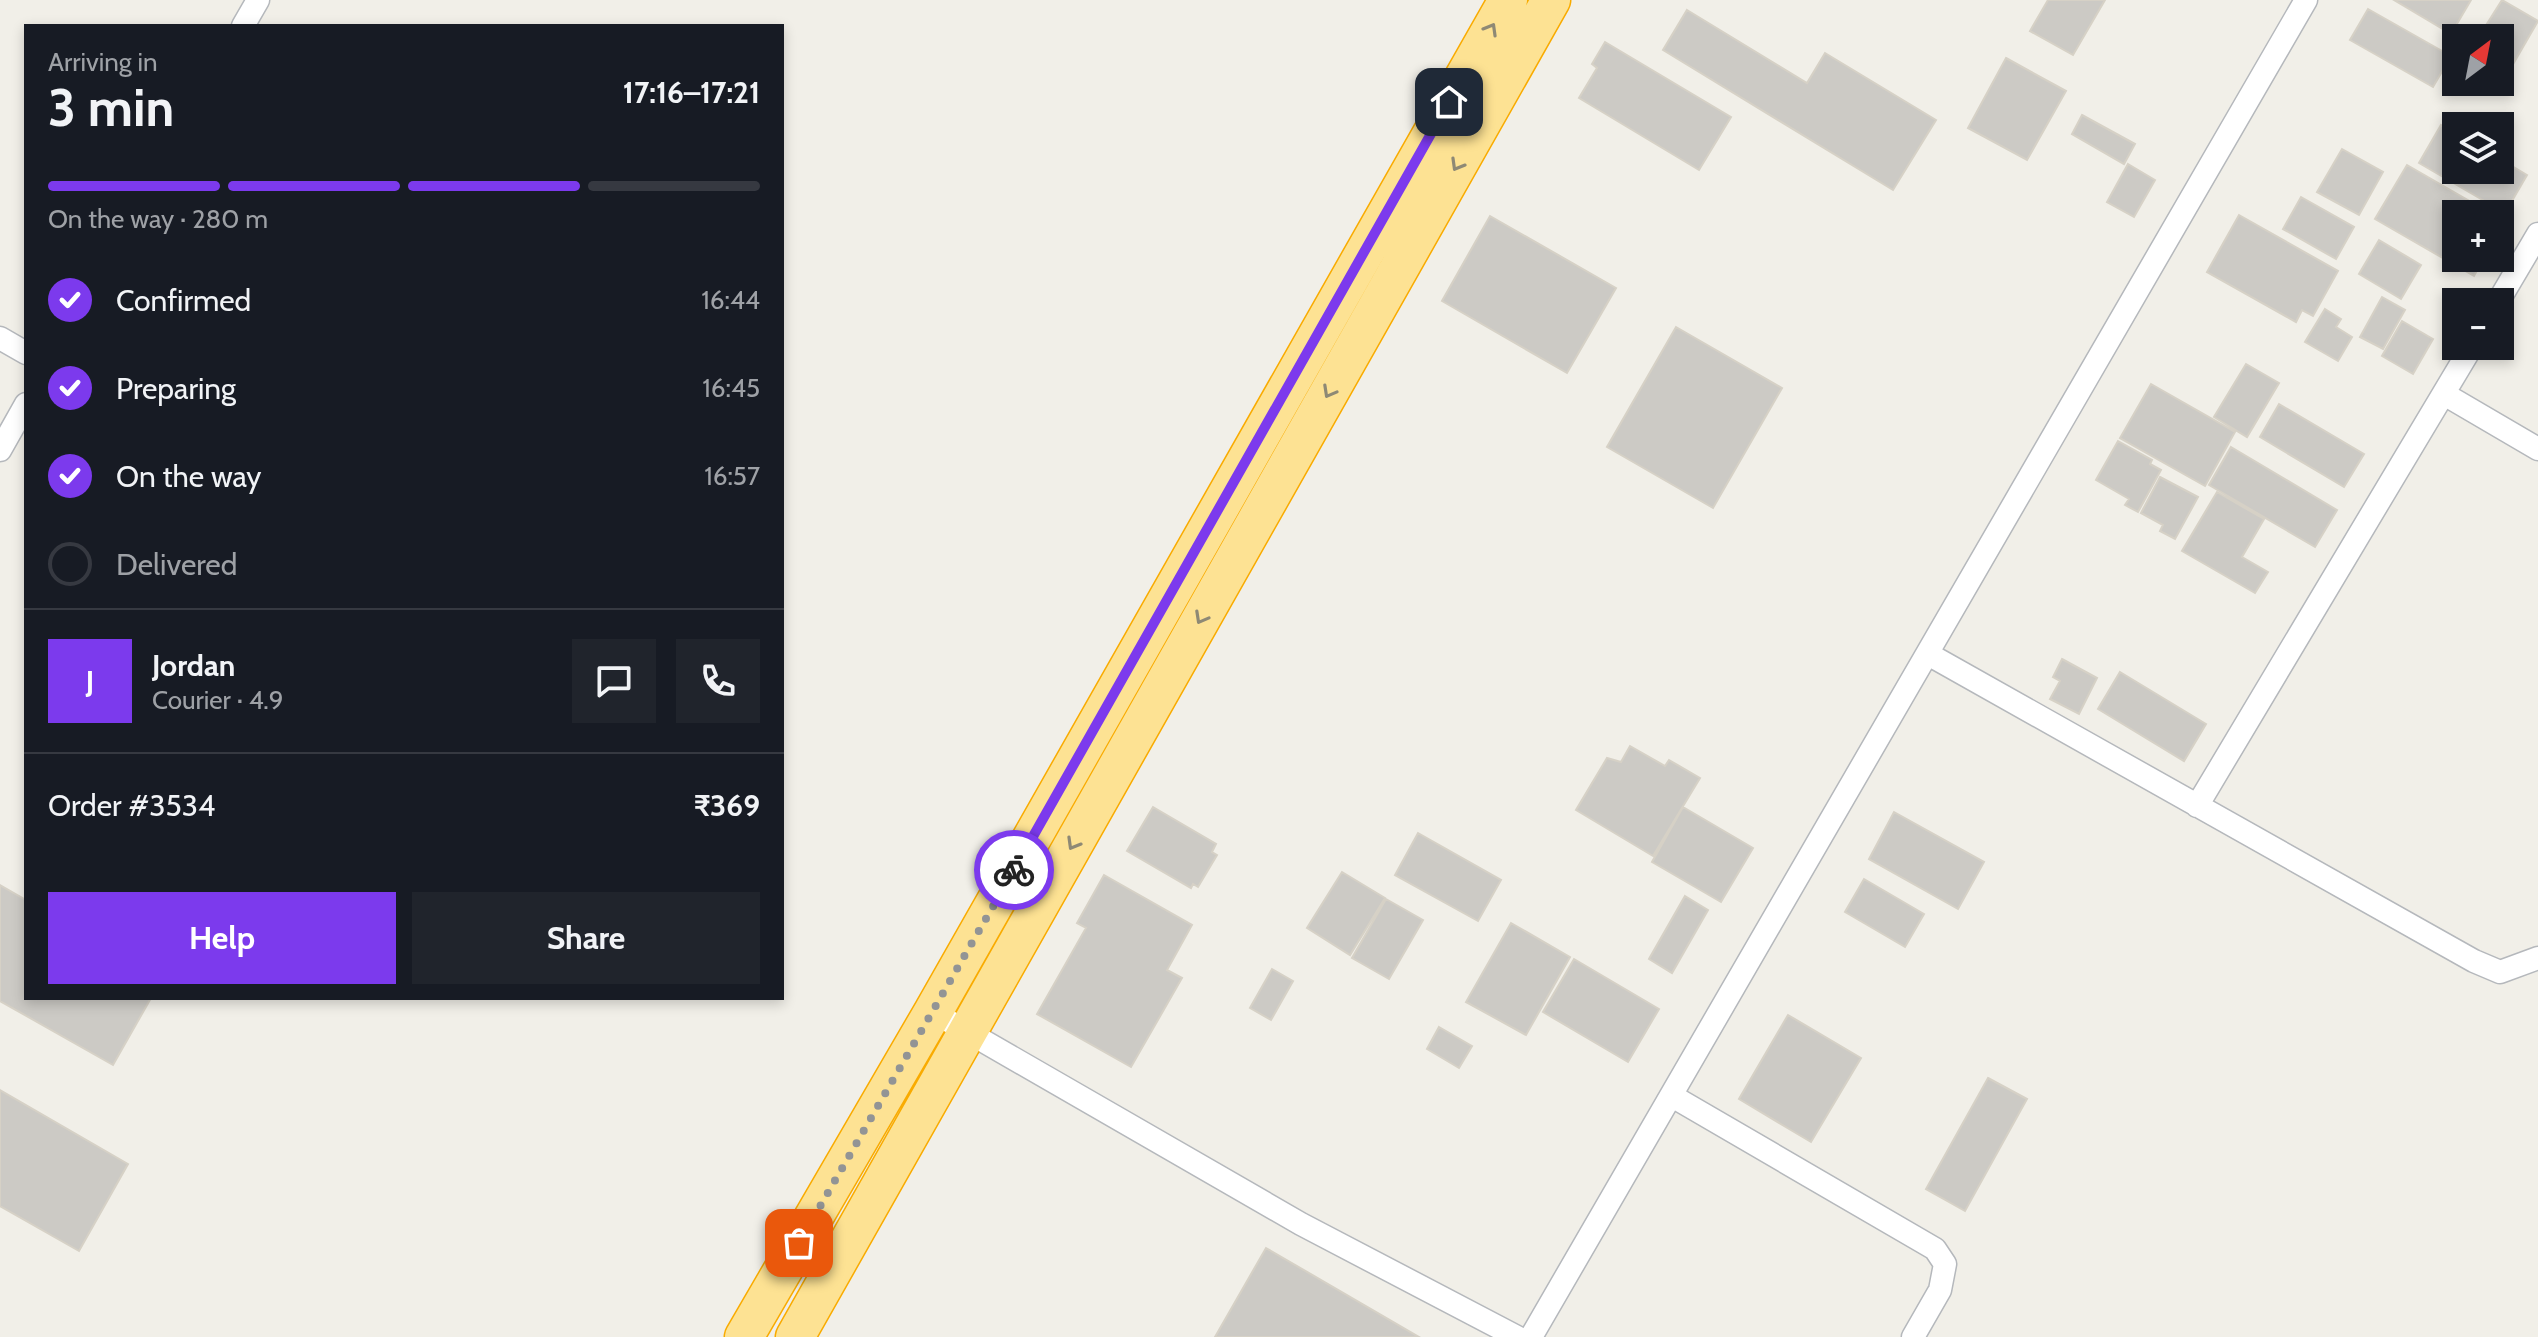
<!DOCTYPE html>
<html lang="en">
<head>
<meta charset="utf-8">
<style>
  :root { --surface:#171b24; --page:#20242c; --text:#f1f3f6; --muted:#9ea1a6; --line:#363941; --accent:#7c3aed }
  body { margin:0; font-family:Cabin,sans-serif; background:var(--page); color:var(--text); height:100vh; display:flex; flex-direction:column; font-size:30px; white-space:nowrap }
  * { box-sizing:border-box; margin:0 }
  p { font-size:26px; color:var(--muted) }
  .icon { flex:none; width:44px; height:44px; fill:none; stroke:currentColor; stroke-width:2; stroke-linecap:round; stroke-linejoin:round }
  .map { position:relative; flex:1; overflow:hidden }
  .side { position:absolute; left:24px; top:24px; width:760px; height:976px; display:flex; flex-direction:column; background:var(--surface); border-radius:0px; box-shadow:0 4px 12px #0003 }
  .side>* { flex:none }
  .needle { width:52px; rotate:32deg }
  .fabs { position:absolute; left:2442px; top:24px; display:grid; gap:16px }
  .fabs a { display:grid; place-items:center; width:72px; height:72px; border-radius:0px; background:var(--surface); box-shadow:0 4px 12px #0003; font-size:40px }
  .pin { position:absolute; display:grid; place-items:center; width:68px; height:68px; color:#fff; margin:-34px; border-radius:16px; box-shadow:0 4px 12px #0006 }
  .courier { position:absolute; display:grid; place-items:center; width:80px; height:80px; margin:-40px; border:6px solid #7c3aed; border-radius:50%; background:#fff; color:#222; box-shadow:0 2px 10px #0007 }
  .summary em { font-style:normal; font-weight:700 }
  .summary div { display:flex; flex-direction:column-reverse }
  .summary { display:flex; align-items:center; justify-content:space-between; height:136px; padding:0 24px }
  h1 { font-size:52px; font-weight:700; line-height:60px }
  .bar { display:grid; grid-template-columns:repeat(4,1fr); gap:12px 8px; align-content:center; height:96px; padding:0 24px }
  .bar i { height:10px; border-radius:6px; background:var(--line) }
  .bar .active { background:var(--accent) }
  .bar p { grid-column:span 4 }
  .line { display:flex; align-items:center; gap:20px; padding:0 24px; border-top:2px solid var(--line) }
  .line div { flex:1 }
  .round { display:grid; place-items:center; flex:none; width:84px; height:84px; border-radius:0px; background:var(--page) }
  ol { padding:0 24px; list-style:none }
  li { display:flex; align-items:center; gap:24px; height:88px }
  li p { margin-inline-start:auto }
  li .icon { padding:8px; border-radius:50%; background:var(--accent); color:#fff; stroke-width:4 }
  li:last-child { color:var(--muted) }
  li i { width:44px; height:44px; border:4px solid var(--line); border-radius:50% }
  .button { display:flex; gap:16px; margin-top:auto; padding:16px 24px }
  .button a { flex:1; height:92px; border-radius:0px; background:var(--accent); color:#fff; font-size:32px; font-weight:700; line-height:92px; text-align:center }
  .button a+a { background:var(--page); color:var(--text) }
  .map>svg:first-child { display:block }
</style>
</head>
<body>
<div class="map">
<svg width="2538" height="1337" viewBox="0 0 2538 1337">
  <rect width="100%" height="100%" fill="#f1efe8"/>
  <!-- building -->
  <path fill="#cccac5" stroke="#d6d1c6" stroke-width="2" d="M2048 0H2105L2073 55 2030 31Z
    M2394 0H2471L2451 34Z
    M2502 0 2538 21 2505 78 2500 75V38H2478Z
    M2368 9 2451 56 2433 87 2350 40Z
    M1687 10 1807 83 1825 53 1936 120 1893 190 1663 50Z
    M1605 42 1731 117 1699 170 1579 98 1597 68 1592 64Z
    M2006 58 2066 91 2027 160 1968 128Z
    M2082 115 2135 144 2124 164 2072 134Z
    M2441 125 2456 134V170H2500V159L2527 175 2505 213 2419 163Z
    M2342 149 2383 172 2359 215 2317 192Z
    M2128 164 2155 180 2134 217 2107 202Z
    M2407 165 2492 214H2456V258H2484L2474 276 2375 219Z
    M2301 197 2354 227 2336 259 2283 229Z
    M2239 215 2338 271 2313 316 2302 310 2296 322 2207 272Z
    M1490 216 1616 288 1567 373 1442 301Z
    M2379 240 2421 265 2401 299 2359 274Z
    M2382 297 2405 310 2383 349 2360 337Z
    M2325 309 2341 319 2336 327 2352 337 2338 361 2305 342Z
    M2402 321 2433 339 2413 374 2382 356Z
    M1676 327 1782 388 1713 508 1607 447Z
    M2246 364 2279 383 2247 437 2214 417Z
    M2151 384 2235 432 2205 486 2120 438Z
    M2279 404 2364 454 2344 487 2260 437Z
    M2118 441 2152 460 2150 464 2161 470 2138 512 2125 505 2129 499 2096 480Z
    M2231 447 2337 510 2315 547 2209 485Z
    M2160 477 2198 497 2175 539 2160 531 2163 525 2141 513Z
    M2217 492 2264 519 2242 557 2268 572 2255 593 2182 551Z
    M2062 659 2097 678 2079 714 2050 699 2060 681 2053 677Z
    M2120 672 2206 724 2184 761 2098 709Z
    M1630 746 1665 766 1669 760 1700 778 1653 856 1576 810 1607 758 1621 762Z
    M1153 807 1216 844 1212 852 1217 855 1198 887 1193 884 1191 888 1127 851Z
    M1683 807 1753 848 1721 902 1652 862Z
    M1894 812 1984 862 1958 909 1869 859Z
    M1418 833 1501 880 1478 921 1395 875Z
    M1342 872 1385 898 1350 955 1307 928Z
    M1104 875 1192 925 1167 970 1182 978 1131 1067 1037 1014 1086 928 1077 923Z
    M1864 879 1924 914 1905 947 1845 912Z
    M0 885 26 900V998H151L113 1065 0 1001Z
    M1685 896 1708 910 1672 973 1649 959Z
    M1386 899 1423 920 1389 979 1352 958Z
    M1511 923 1570 957 1526 1035 1466 1002Z
    M1574 959 1659 1009 1628 1062 1543 1012Z
    M1272 969 1293 981 1271 1020 1250 1008Z
    M1788 1015 1861 1058 1811 1142 1739 1099Z
    M1439 1027 1472 1046 1459 1068 1427 1049Z
    M1988 1078 2027 1099 1965 1211 1926 1189Z
    M0 1090 128 1164 79 1251 0 1206Z
    M1266 1248 1419 1337H1215Z"/>
  <g fill="none" stroke-linecap="round" stroke-linejoin="round">
    <!-- street casing -->
    <g stroke="#b5b8bc" stroke-width="25">
      <path id="street" d="M243 26 258 0
        M2498 302 2538 234
        M0 338 26 353
        M2444 394 2538 449
        M0 450 26 404
        M1928 654 2474 961 2500 972 2538 958
        M2197 806 2472 346
        M933 1012 1301 1224 1517 1337
        M1672 1096 1935 1249 1945 1264 1940 1290 1913 1337
        M1531 1337 2306 0"/>
    </g>
    <!-- highway casing -->
    <g stroke="#f9ab00" stroke-width="41">
      <path id="highway" d="M744 1337 933 1012 1508 0
        M795 1337 1551 0"/>
    </g>
    <!-- street -->
    <use href="#street" stroke="#fff" stroke-width="22"/>
    <!-- highway -->
    <use href="#highway" stroke="#fde293" stroke-width="38"/>
  </g>
  <!-- one-way arrows -->
  <defs><path id="oneway-chevron" d="M-2-3.5L2.5 0L-2 3.5" fill="none" stroke-width="1.6" stroke-linecap="round" stroke-linejoin="round" transform="scale(2)"/></defs>
  <g stroke="#8e8975">
    <use href="#oneway-chevron" transform="translate(1491 29) rotate(-60)"/>
    <use href="#oneway-chevron" transform="translate(1457 165) rotate(120)"/>
    <use href="#oneway-chevron" transform="translate(1329 392) rotate(119)"/>
    <use href="#oneway-chevron" transform="translate(1201 618) rotate(119)"/>
    <use href="#oneway-chevron" transform="translate(1073 844) rotate(120)"/>
  </g>
  <g fill="none" stroke-linecap="round" stroke-linejoin="round">
    <!-- done -->
    <path stroke="#929495" stroke-width="8" stroke-dasharray="0 14.4" d="M799 1243 1014 870"/>
    <!-- route -->
    <path stroke="#7c3aed" stroke-width="10" d="M1014 870 1449 102"/>
  </g>
</svg>
<div class="fabs">
<a><svg class="needle" viewBox="-14 -14 28 28"><path d="M0-13l5 13h-10z" fill="#e53935"/><path d="M0 13l5-13h-10z" fill="#9ea1a6"/></svg></a>
<a><svg class="icon" aria-label="layers" viewBox="0 0 24 24"><path d="M12 4l9 5-9 5-9-5zM3 14l9 5 9-5"/></svg></a>
<a>+</a>
<a>−</a>
</div>
<div class="pin" style="left:799px;top:1243px;background:#ea580c"><svg class="icon" aria-label="bag" viewBox="0 0 24 24"><path d="M5 8h14l-1 12H6zM9 8a3 3 0 0 1 6 0"/></svg></div>
<div class="pin" style="left:1449px;top:102px;background:#1f2937"><svg class="icon" aria-label="home" viewBox="0 0 24 24"><path d="M3 11l9-7 9 7M6 9v11h12V9"/></svg></div>
<div class="courier" style="left:1014px;top:870px"><svg class="icon" aria-label="bike" viewBox="0 0 24 24"><circle cx="6" cy="16" r="4"/><circle cx="18" cy="16" r="4"/><path d="M6 16l4-8h5l3 8M10 8l3 8H6M13 5h3"/></svg></div>
<section class="side">
<div class="summary"><div><h1>3 min</h1><p>Arriving in</p></div><em>17:16–17:21</em></div>
<div class="bar"><i class="active"></i><i class="active"></i><i class="active"></i><i></i><p>On the way · 280 m</p></div>
<ol>
<li><svg class="icon" aria-label="check" viewBox="0 0 24 24"><path d="M5 12l5 5 9-10"/></svg>Confirmed<p>16:44</p></li>
<li><svg class="icon" aria-label="check" viewBox="0 0 24 24"><path d="M5 12l5 5 9-10"/></svg>Preparing<p>16:45</p></li>
<li><svg class="icon" aria-label="check" viewBox="0 0 24 24"><path d="M5 12l5 5 9-10"/></svg>On the way<p>16:57</p></li>
<li><i></i>Delivered</li>
</ol>
<div class="line" style="height:144px"><b class="round" style="background:var(--accent);color:#fff">J</b><div><b>Jordan</b><p>Courier · 4.9</p></div><a class="round"><svg class="icon" aria-label="chat" viewBox="0 0 24 24"><path d="M4 5h16v11H9l-5 4z"/></svg></a><a class="round"><svg class="icon" aria-label="phone" viewBox="0 0 24 24"><path d="M5 4h4l2 5-3 2q2 4 5 5l2-3 5 2v4C11 20 4 13 5 4z"/></svg></a></div>
<div class="line" style="height:104px"><div>Order #3534</div><b>₹369</b></div>
<div class="button"><a>Help</a><a>Share</a></div>
</section>
</div>
</body>
</html>
